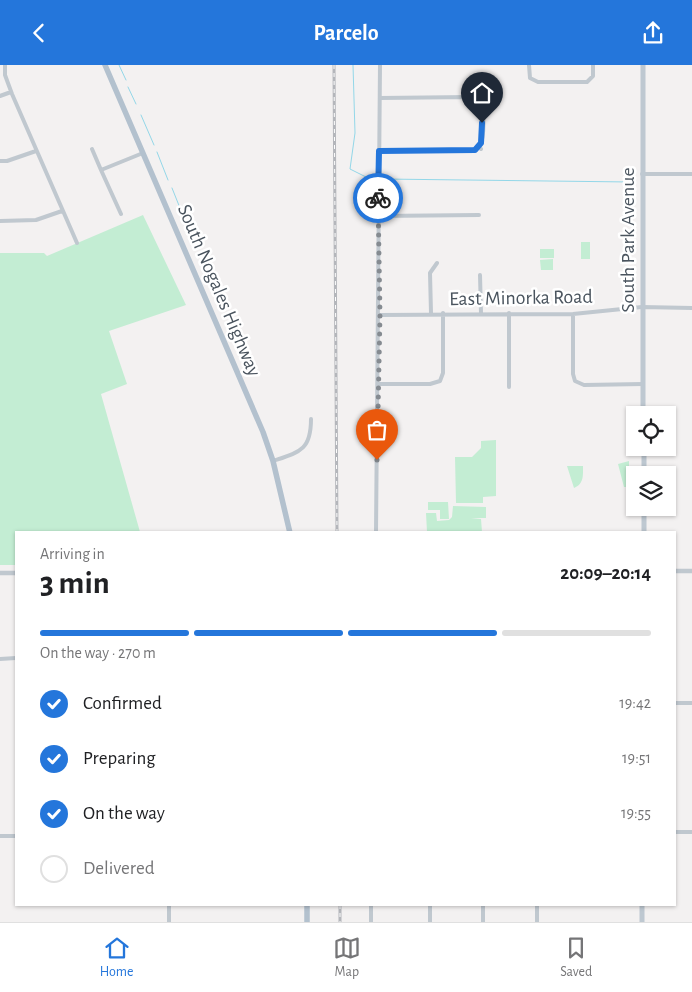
<!DOCTYPE html>
<html lang="en">
<head>
<meta charset="utf-8">
<style>
  :root { --surface:#fff; --page:#f2f2f2; --text:#202124; --muted:#757577; --line:#e0e0e0; --accent:#2476db }
  body { margin:0; font-family:"Alegreya Sans",sans-serif; background:var(--page); color:var(--text); height:100vh; display:flex; flex-direction:column; font-size:19px; white-space:nowrap }
  * { box-sizing:border-box; margin:0 }
  p { font-size:16px; color:var(--muted) }
  .icon { flex:none; width:28px; height:28px; fill:none; stroke:currentColor; stroke-width:2; stroke-linecap:round; stroke-linejoin:round }
  .map { position:relative; flex:1; overflow:hidden }
  .side { position:absolute; left:15px; top:466px; width:661px; height:375px; display:flex; flex-direction:column; background:var(--surface); border-radius:0px; box-shadow:0 1px 4px #0004 }
  .side>* { flex:none }
  .tools { position:absolute; left:626px; top:341px; display:grid; gap:10px }
  .tools a { display:grid; place-items:center; width:50px; height:50px; border-radius:0px; background:var(--surface); box-shadow:0 1px 4px #0004; font-size:25px }
  .pin { position:absolute; display:grid; place-items:center; width:42px; height:42px; color:#fff; margin:-51px -21px; border-radius:50% 50% 50% 0; rotate:-45deg; box-shadow:0 0 5px #0007 }
  .pin .icon { rotate:45deg }
  .courier { position:absolute; display:grid; place-items:center; width:50px; height:50px; margin:-25px; border:4px solid #2476db; border-radius:50%; background:#fff; color:#222; box-shadow:0 1px 6px #0007 }
  .head em { font-style:normal; font-weight:700 }
  .head div { display:flex; flex-direction:column-reverse }
  .head { display:flex; align-items:center; justify-content:space-between; height:85px; padding:0 25px }
  h1 { font-size:32px; font-weight:700; line-height:38px }
  .bar { display:grid; grid-template-columns:repeat(4,1fr); gap:8px 5px; align-content:center; height:60px; padding:0 25px }
  .bar i { height:6px; border-radius:4px; background:var(--line) }
  .bar .active { background:var(--accent) }
  .bar p { grid-column:span 4 }
  ol { padding:0 25px; list-style:none }
  li { display:flex; align-items:center; gap:15px; height:55px }
  li p { margin-inline-start:auto }
  li .icon { padding:5px; border-radius:50%; background:var(--accent); color:#fff; stroke-width:4 }
  li:last-child { color:var(--muted) }
  li i { width:28px; height:28px; border:2px solid var(--line); border-radius:50% }
  header { display:flex; justify-content:space-between; align-items:center; height:65px; padding:0 25px; background:var(--accent); color:#fff; font-size:22px; font-weight:700 }
  .tabs { display:flex; justify-content:space-around; align-items:center; height:70px; border-top:1px solid var(--line); background:var(--surface); font-size:14px; color:var(--muted) }
  .tabs a { display:grid; justify-items:center; gap:2px }
  .tabs .active { color:var(--accent) }
  .map>svg:first-child { display:block }
</style>
</head>
<body>
<header><svg class="icon" aria-label="back" viewBox="0 0 24 24"><path d="M15 5l-7 7 7 7"/></svg>Parcelo<svg class="icon" aria-label="share" viewBox="0 0 24 24"><path d="M12 15V3M7 8l5-5 5 5M5 13v7h14v-7"/></svg></header>
<div class="map">
<svg width="692" height="857" viewBox="0 0 692 857">
  <rect width="100%" height="100%" fill="#f3f1f1"/>
  <!-- green -->
  <path fill="#c3edd3" d="M143 150 186 240 109 266 127 319 101 329 140 467 16 468V500H0V188H44L47 191Z
    M581 177H590V194H581Z
    M540 184H554V193H540Z
    M553 194V205H541L540 195Z
    M496 375V431L483 432V438H456L455 392H472L481 383V376Z
    M629 396V422H624L618 399Z
    M567 401H583C583 410 584 419 574 423Z
    M428 437H448L449 454H440V445H428Z
    M453 441 486 442V453H471L481 454 482 467H427L426 448H436L437 456 449 455 452 452Z"/>
  <g fill="none" stroke-linecap="round" stroke-linejoin="round">
    <!-- stream -->
    <path stroke="#93d7e8" stroke-width="1" d="M119 0 126 15
      M353 0 355 68 350 104 370 114H375
      M128 22 136 39
      M141 50 154 80
      M157 87 168 115
      M382 114 630 117
      M172 123 182 148"/>
    <!-- minor -->
    <path stroke="#c0c8cf" stroke-width="4" d="M5 0V10L12 29 77 178
      M529 0 530 13 538 17H587L593 11V0
      M0 31 11 27
      M380 33 470 32 479 34
      M479 34C485 43 485 73 479 82
      M92 84 101 105
      M379 86 472 85 479 82 481 84
      M0 96H7L36 86
      M642 109H692
      M121 149 101 105 143 88
      M378 151 479 150
      M0 156 36 155 62 146
      M480 210 481 248
      M431 248 430 208 437 198
      M509 248V322
      M573 249V309L575 316 584 320 643 319
      M380 250 573 249 642 242 692 243
      M378 319H430L440 316 443 308V248
      M273 396C300 387 311 385 311 354
      M376 468C378 312 380 156 380 0
      M0 594 16 593
      M675 638H692
      M675 767H692
      M0 771H16
      M169 840V857
      M430 840V857
      M371 857V840
      M483 857V840
      M537 857V840"/>
    <!-- tertiary -->
    <path stroke="#c0c8cf" stroke-width="4.5" d="M675 506H692
      M0 508H16"/>
    <!-- secondary -->
    <path stroke="#bec8d1" stroke-width="5" d="M643 0V350
      M644 382V410
      M644 442V468
      M642 840V857"/>
    <!-- primary -->
    <path stroke="#b3c1ce" stroke-width="5.5" d="M105 0 263 367 273 396 290 468
      M307 840V857"/>
    <!-- rail casing -->
    <g stroke="#b4b6bb" stroke-width="3">
      <path id="rail" d="M334 0 337 468
        M340 840V857"/>
    </g>
    <!-- rail -->
    <use href="#rail" stroke="#fff" stroke-width="1" stroke-dasharray="4" stroke-linecap="butt"/>
  </g>
  <g fill="none" stroke-linecap="round" stroke-linejoin="round">
    <!-- done -->
    <path stroke="#858b91" stroke-width="5" stroke-dasharray="0 9" d="M377 395 380 250 378 133"/>
    <!-- route -->
    <path stroke="#2476db" stroke-width="6" d="M378 133 379 86 475 85 481 78 482 58"/>
  </g>
  <g text-anchor="middle" stroke-width="5" stroke-linejoin="round" paint-order="stroke">
    <!-- street labels -->
    <g font-size="20" fill="#4a545e" stroke="#fff">
      <text transform="translate(627 175) rotate(-90)" y="7">South Park Avenue</text>
      <text transform="translate(220 225) rotate(67)" y="7">South Nogales Highway</text>
      <text transform="translate(521 232) rotate(-1)" y="7">East Minorka Road</text>
    </g>
  </g>
</svg>
<div class="tools">
<a><svg class="icon" aria-label="locate" viewBox="0 0 24 24"><circle cx="12" cy="12" r="6"/><path d="M12 2v4M12 18v4M2 12h4M18 12h4"/></svg></a>
<a><svg class="icon" aria-label="layers" viewBox="0 0 24 24"><path d="M12 4l9 5-9 5-9-5zM3 14l9 5 9-5"/></svg></a>
</div>
<div class="pin" style="left:377px;top:395px;background:#ea580c"><svg class="icon" aria-label="bag" viewBox="0 0 24 24"><path d="M5 8h14l-1 12H6zM9 8a3 3 0 0 1 6 0"/></svg></div>
<div class="pin" style="left:482px;top:58px;background:#1f2937"><svg class="icon" aria-label="home" viewBox="0 0 24 24"><path d="M3 11l9-7 9 7M6 9v11h12V9"/></svg></div>
<div class="courier" style="left:378px;top:133px"><svg class="icon" aria-label="bike" viewBox="0 0 24 24"><circle cx="6" cy="16" r="4"/><circle cx="18" cy="16" r="4"/><path d="M6 16l4-8h5l3 8M10 8l3 8H6M13 5h3"/></svg></div>
<section class="side">
<div class="head"><div><h1>3 min</h1><p>Arriving in</p></div><em>20:09–20:14</em></div>
<div class="bar"><i class="active"></i><i class="active"></i><i class="active"></i><i></i><p>On the way · 270 m</p></div>
<ol>
<li><svg class="icon" aria-label="check" viewBox="0 0 24 24"><path d="M5 12l5 5 9-10"/></svg>Confirmed<p>19:42</p></li>
<li><svg class="icon" aria-label="check" viewBox="0 0 24 24"><path d="M5 12l5 5 9-10"/></svg>Preparing<p>19:51</p></li>
<li><svg class="icon" aria-label="check" viewBox="0 0 24 24"><path d="M5 12l5 5 9-10"/></svg>On the way<p>19:55</p></li>
<li><i></i>Delivered</li>
</ol>
</section>
</div>
<nav class="tabs">
<a class="active"><svg class="icon" aria-label="home" viewBox="0 0 24 24"><path d="M3 11l9-7 9 7M6 9v11h12V9"/></svg>Home</a>
<a><svg class="icon" aria-label="map" viewBox="0 0 24 24"><path d="M3 6l6-2 6 2 6-2v14l-6 2-6-2-6 2zM9 4v14M15 6v14"/></svg>Map</a>
<a><svg class="icon" aria-label="saved" viewBox="0 0 24 24"><path d="M7 4h10v16l-5-4-5 4z"/></svg>Saved</a>
</nav>
</body>
</html>
